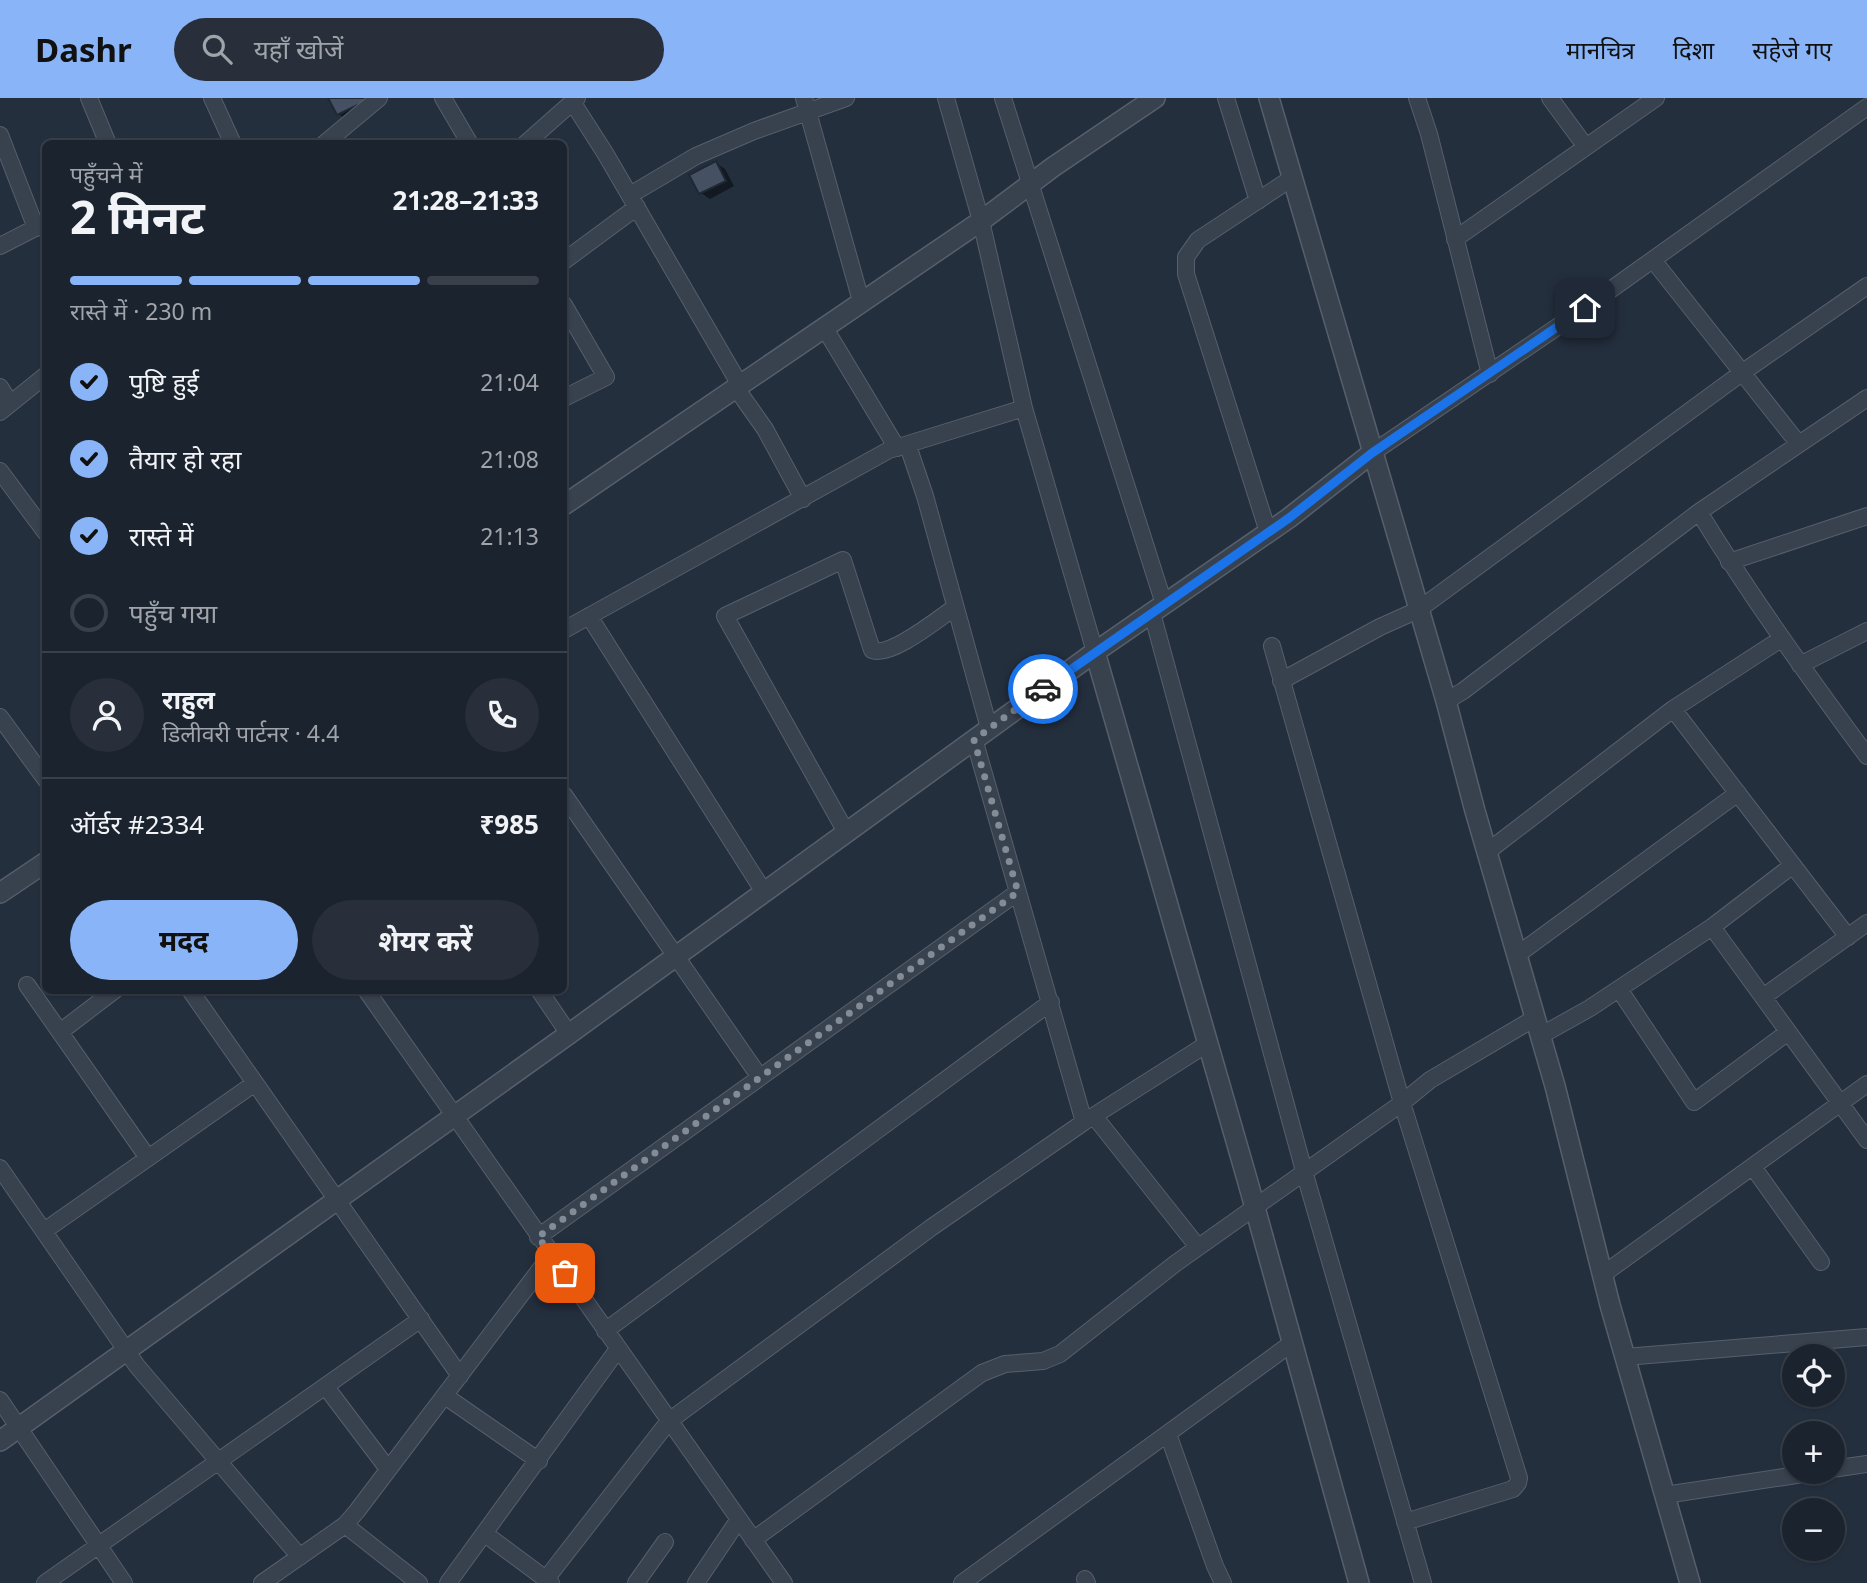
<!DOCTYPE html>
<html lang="hi">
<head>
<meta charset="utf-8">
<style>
  :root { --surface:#1b232e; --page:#282f3a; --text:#f1f3f6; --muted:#a0a4aa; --line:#39404a; --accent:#8ab4f8 }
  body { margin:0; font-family:"Noto Sans","Noto Sans Devanagari",sans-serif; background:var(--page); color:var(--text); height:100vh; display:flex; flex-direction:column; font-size:26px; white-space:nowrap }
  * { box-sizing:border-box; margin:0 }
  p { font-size:23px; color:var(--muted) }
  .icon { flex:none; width:38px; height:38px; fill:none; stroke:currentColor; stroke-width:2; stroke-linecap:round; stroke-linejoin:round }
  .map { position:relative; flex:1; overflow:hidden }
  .panel { position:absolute; left:42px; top:42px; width:525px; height:854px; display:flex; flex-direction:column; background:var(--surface); border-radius:10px; box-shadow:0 2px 5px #0004,0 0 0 2px var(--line) }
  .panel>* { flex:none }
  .controls { position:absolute; left:1782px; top:1246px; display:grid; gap:14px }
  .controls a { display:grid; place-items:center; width:63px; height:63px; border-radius:50%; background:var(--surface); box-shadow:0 2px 5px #0004,0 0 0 2px var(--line); font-size:35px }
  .pin { position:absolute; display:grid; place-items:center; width:60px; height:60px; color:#fff; margin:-30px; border-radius:14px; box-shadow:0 4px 10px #0006 }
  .courier { position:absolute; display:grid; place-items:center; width:70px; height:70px; margin:-35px; border:5px solid #1a73e8; border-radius:50%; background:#fff; color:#222; box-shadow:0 2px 9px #0007 }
  .overview em { font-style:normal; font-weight:700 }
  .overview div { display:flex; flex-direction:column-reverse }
  .overview { display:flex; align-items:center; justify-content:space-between; height:119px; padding:0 28px }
  h1 { font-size:46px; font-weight:700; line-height:52px }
  .bar { display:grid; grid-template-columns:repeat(4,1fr); gap:10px 7px; align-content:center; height:84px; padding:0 28px }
  .bar i { height:9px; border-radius:5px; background:var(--line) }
  .bar .active { background:var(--accent) }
  .bar p { grid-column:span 4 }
  .line { display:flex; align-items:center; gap:18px; padding:0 28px; border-top:2px solid var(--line) }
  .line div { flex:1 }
  .round { display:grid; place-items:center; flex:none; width:74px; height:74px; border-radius:37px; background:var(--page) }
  ol { padding:0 28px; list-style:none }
  li { display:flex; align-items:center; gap:21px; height:77px }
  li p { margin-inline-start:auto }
  li .icon { padding:7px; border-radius:50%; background:var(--accent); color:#111; stroke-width:4 }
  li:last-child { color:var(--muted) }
  li i { width:38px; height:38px; border:4px solid var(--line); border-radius:50% }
  .action { display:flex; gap:14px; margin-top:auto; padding:14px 28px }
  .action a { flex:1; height:80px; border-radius:42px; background:var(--accent); color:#111; font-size:28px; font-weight:700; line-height:80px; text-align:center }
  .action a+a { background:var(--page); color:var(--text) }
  header { display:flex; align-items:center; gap:42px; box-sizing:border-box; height:98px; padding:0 35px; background:var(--accent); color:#111 }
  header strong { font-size:33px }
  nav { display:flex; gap:38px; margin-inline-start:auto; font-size:24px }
  .search { width:490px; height:63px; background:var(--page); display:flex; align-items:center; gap:18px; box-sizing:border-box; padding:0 24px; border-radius:38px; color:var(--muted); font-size:26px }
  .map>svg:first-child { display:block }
</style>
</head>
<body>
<header>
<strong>Dashr</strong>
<div class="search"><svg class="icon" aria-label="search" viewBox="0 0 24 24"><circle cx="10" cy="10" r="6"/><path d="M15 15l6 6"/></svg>यहाँ खोजें</div>
<nav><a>मानचित्र</a><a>दिशा</a><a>सहेजे गए</a></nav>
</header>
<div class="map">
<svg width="1867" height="1485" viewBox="0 0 1867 1485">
  <rect width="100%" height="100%" fill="#242f3e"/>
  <!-- shadow -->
  <path fill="#0007" d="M330 0H374L379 11 353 25 338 16Z
    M716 65 725 71 734 88 710 101 701 95 691 78Z"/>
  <!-- building -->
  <path fill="#455162" stroke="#1f2835" stroke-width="2" d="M328 0H364L366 3 337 17Z
    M716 63 726 83 699 96 689 77Z"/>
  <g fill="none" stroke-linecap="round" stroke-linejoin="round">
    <!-- minor casing -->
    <g stroke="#565f6c" stroke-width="18">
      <path id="minor" d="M89 0 108 46
        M212 0 233 46
        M443 0 470 46
        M804 0 861 203
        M946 0 981 123 1024 310
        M1003 0 1164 506
        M1226 0 1258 103
        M1417 0 1429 36 1490 276
        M1550 0 1586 49
        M573 5 605 55 740 287
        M0 37 36 130
        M324 46 379 0
        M525 46 577 0
        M630 97 696 58 754 33 846 0
        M1455 141 1656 0
        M0 148 43 126
        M1653 162 1798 345
        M564 163 637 109
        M564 207 606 279 564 300
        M824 229 897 350
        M0 289 10 305
        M736 290 765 331 803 401
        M0 314 46 277
        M908 348 925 398 989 630
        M1372 355 1585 210 1867 9
        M0 373 46 435
        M1699 414C1751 499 1808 578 1867 658
        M1268 434 1186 176V159L1198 142 1292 80
        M1729 464 1867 418
        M1152 515 1304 1073 1423 1485
        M589 518 764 794
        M564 532 889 352 1024 310 1095 554
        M1272 548 1402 1005 1519 1380 1518 1385 1513 1391 1405 1424
        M1800 567 1867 533
        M1281 583 1380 529 1418 512 1743 274 1867 188
        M1446 603 1463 593 1699 414 1867 300
        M1673 611 1848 839
        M0 619 46 682
        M974 641 1084 1024
        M564 697 759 978
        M846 734 725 518 843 462 872 552C890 560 938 521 954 510
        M1487 754 1673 611 1781 541
        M1712 829 1793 767
        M1517 857 1738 695
        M27 887 148 1060
        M1619 891 1694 1004 1788 934
        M190 892 460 1278
        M366 892 784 1485
        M539 892 569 936
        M1763 899 1867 825
        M60 934 115 892
        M1540 938 1590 910 1712 829 1867 1042
        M1094 1018 1198 1149
        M1753 1069 1821 1164
        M0 1070 137 1268 300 1459
        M44 1133 255 985
        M538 1139 1018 794
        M1602 1177 1867 986
        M605 1233 1051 904
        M1625 1259 1867 1239
        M326 1289 388 1371
        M445 1298 539 1363
        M0 1302 124 1485
        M1168 1336 1215 1468 1223 1485
        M1832 1371 1867 1366
        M1665 1397 1816 1374
        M345 1427 419 1485
        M485 1436 551 1485
        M753 1442 982 1275 1005 1266 1043 1263 1060 1256 1176 1165 1402 1005 1430 982 1535 920
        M546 1481 669 1323 932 1129 1084 1024 1207 946
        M1085 1481 1087 1485
        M45 1485 421 1221
        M262 1485 345 1427 357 1413 551 1157
        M448 1485 618 1251
        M636 1485 665 1444
        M696 1485 739 1421
        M962 1485 1292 1245"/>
    </g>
    <!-- tertiary casing -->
    <g stroke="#565f6c" stroke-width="22">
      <path id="tertiary" d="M1269 0 1446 603 1475 713 1555 988 1610 1207 1690 1485
        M564 407 981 123 1053 69 1155 0
        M1095 554 1247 1081 1359 1485
        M0 795 46 764
        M0 1343 569 936 1095 554 1289 420 1372 355"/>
    </g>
    <!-- minor -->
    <use href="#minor" stroke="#38414e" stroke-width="16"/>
    <!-- tertiary -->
    <use href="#tertiary" stroke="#38414e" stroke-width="19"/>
  </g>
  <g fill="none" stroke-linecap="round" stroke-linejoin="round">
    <!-- done -->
    <path stroke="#828b98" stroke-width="7" stroke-dasharray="0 12.6" d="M565 1175 538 1139 1018 794 974 642 1043 591"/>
    <!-- route -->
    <path stroke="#1a73e8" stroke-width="9" d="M1043 591 1289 420 1372 355 1585 210"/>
  </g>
</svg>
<div class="controls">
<a><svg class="icon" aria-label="locate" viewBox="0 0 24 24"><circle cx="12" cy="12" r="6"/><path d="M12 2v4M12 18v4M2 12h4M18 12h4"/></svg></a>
<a>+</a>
<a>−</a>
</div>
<div class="pin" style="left:565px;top:1175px;background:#ea580c"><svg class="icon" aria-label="bag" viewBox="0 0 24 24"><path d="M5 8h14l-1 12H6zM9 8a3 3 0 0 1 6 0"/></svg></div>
<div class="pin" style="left:1585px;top:210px;background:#1f2937"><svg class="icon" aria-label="home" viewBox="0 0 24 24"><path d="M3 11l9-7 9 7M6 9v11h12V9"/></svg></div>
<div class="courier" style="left:1043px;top:591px"><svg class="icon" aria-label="car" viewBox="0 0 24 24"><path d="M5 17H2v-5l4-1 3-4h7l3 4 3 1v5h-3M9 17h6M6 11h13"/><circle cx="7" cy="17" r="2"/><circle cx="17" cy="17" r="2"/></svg></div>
<section class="panel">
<div class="overview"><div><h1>2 मिनट</h1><p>पहुँचने में</p></div><em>21:28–21:33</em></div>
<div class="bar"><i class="active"></i><i class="active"></i><i class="active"></i><i></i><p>रास्ते में · 230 m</p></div>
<ol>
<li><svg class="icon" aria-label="check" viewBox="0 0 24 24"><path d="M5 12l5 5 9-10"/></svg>पुष्टि हुई<p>21:04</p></li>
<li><svg class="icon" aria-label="check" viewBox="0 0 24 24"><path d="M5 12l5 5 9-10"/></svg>तैयार हो रहा<p>21:08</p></li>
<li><svg class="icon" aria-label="check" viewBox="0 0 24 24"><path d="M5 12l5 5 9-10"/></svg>रास्ते में<p>21:13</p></li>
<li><i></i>पहुँच गया</li>
</ol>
<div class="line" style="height:126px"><a class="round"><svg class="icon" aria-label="person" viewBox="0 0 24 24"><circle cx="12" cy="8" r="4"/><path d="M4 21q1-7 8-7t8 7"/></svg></a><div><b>राहुल</b><p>डिलीवरी पार्टनर · 4.4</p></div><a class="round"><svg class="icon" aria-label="phone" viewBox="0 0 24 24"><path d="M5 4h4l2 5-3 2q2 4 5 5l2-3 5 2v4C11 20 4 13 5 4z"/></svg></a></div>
<div class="line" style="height:91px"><div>ऑर्डर #2334</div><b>₹985</b></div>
<div class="action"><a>मदद</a><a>शेयर करें</a></div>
</section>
</div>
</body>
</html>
